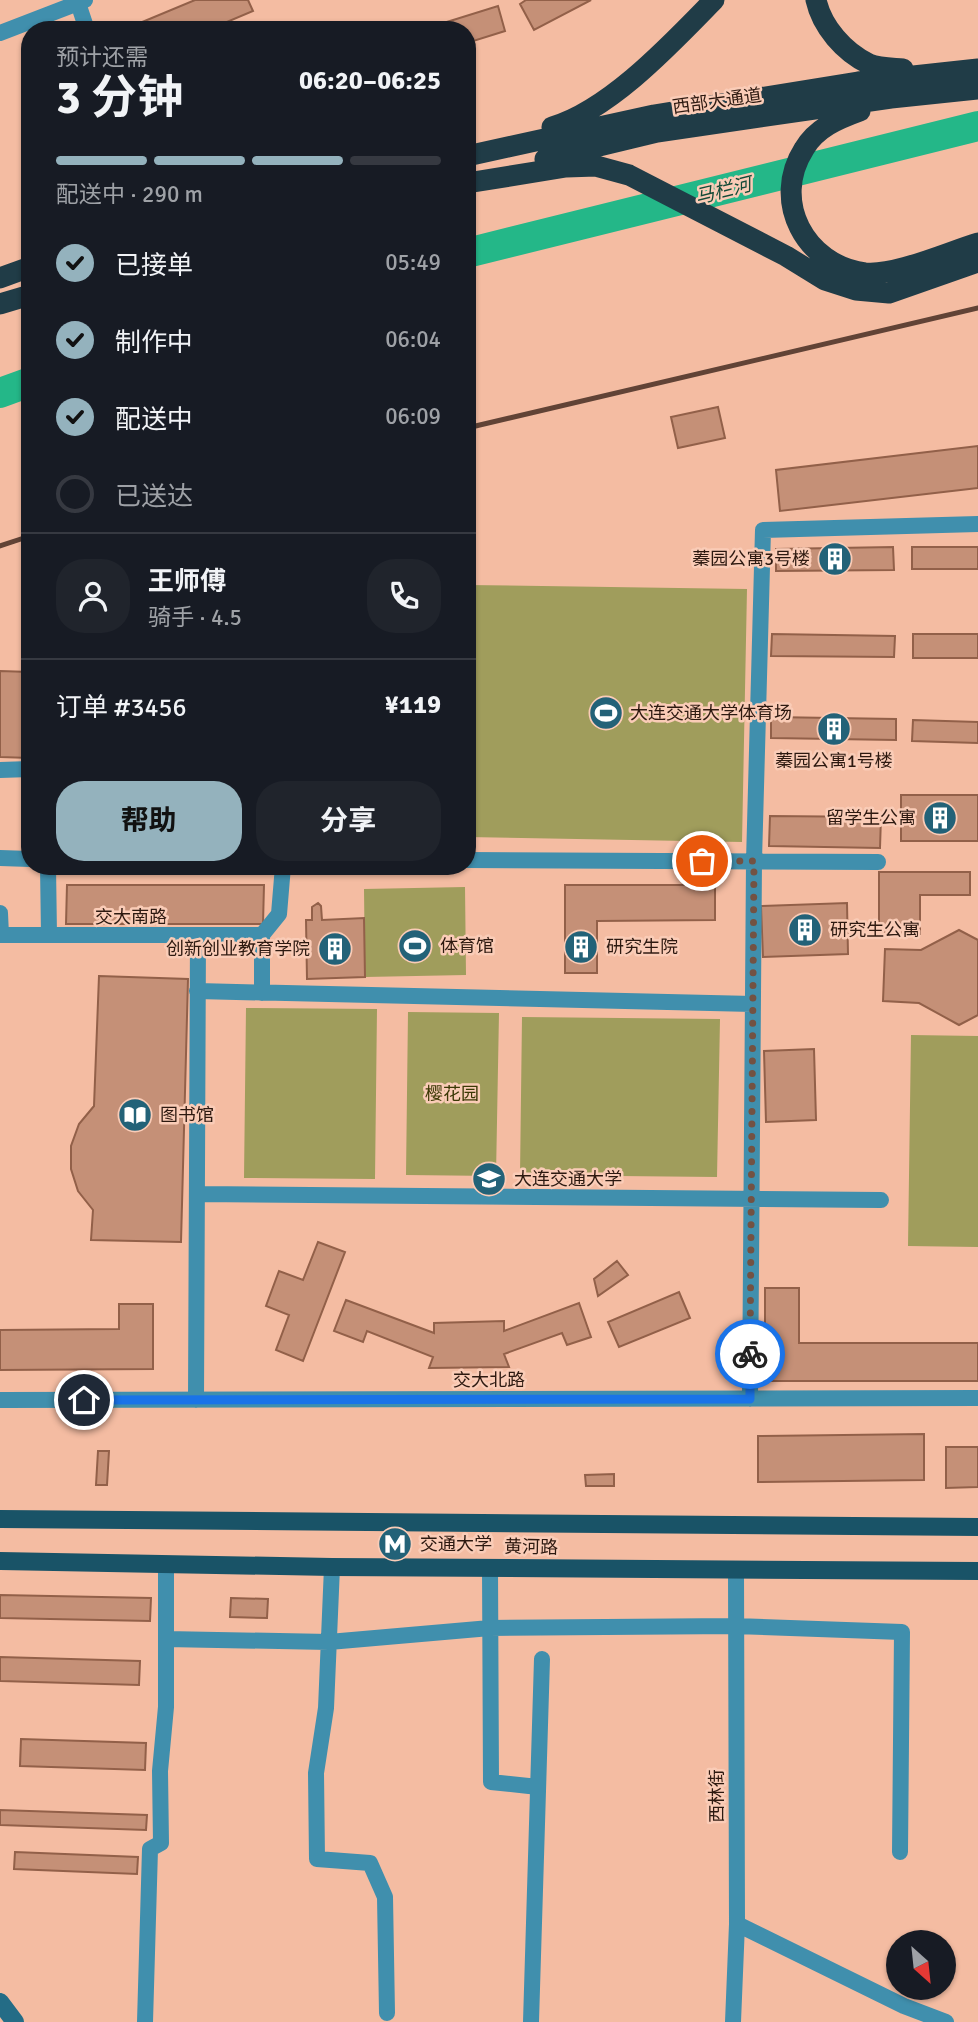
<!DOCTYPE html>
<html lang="zh">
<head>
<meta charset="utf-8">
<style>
  :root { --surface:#171b24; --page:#20242c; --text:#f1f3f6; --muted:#9ea1a6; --line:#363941; --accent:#94b2bd }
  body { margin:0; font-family:Signika,"Noto Sans SC",sans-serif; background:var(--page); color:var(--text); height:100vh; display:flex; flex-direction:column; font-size:26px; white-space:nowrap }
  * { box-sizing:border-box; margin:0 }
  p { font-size:23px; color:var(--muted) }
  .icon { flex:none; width:38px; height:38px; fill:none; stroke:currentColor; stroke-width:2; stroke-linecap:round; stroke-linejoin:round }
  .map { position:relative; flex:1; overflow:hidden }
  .sheet { position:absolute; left:21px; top:21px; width:455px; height:854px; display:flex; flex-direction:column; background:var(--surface); border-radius:28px; box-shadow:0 2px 5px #0004 }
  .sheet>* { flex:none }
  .needle { width:46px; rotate:153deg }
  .controls { position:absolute; left:886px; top:1930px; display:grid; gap:14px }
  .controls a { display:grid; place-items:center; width:70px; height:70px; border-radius:50%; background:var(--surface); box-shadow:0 2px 5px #0004; font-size:35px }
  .pin { position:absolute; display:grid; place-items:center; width:60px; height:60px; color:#fff; margin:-30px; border:4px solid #fff; border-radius:50%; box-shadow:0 2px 7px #0007 }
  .courier { position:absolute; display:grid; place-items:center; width:70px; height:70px; margin:-35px; border:5px solid #1a73e8; border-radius:50%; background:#fff; color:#222; box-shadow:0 2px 9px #0007 }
  .head em { font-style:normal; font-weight:700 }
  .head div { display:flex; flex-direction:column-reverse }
  .head { display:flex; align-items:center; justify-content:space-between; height:119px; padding:0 35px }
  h1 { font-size:46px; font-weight:700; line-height:52px }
  .bar { display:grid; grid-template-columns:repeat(4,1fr); gap:10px 7px; align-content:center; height:84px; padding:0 35px }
  .bar i { height:9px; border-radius:5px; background:var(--line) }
  .bar .selected { background:var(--accent) }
  .bar p { grid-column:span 4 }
  .line { display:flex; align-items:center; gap:18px; padding:0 35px; border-top:2px solid var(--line) }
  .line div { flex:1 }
  .round { display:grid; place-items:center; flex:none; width:74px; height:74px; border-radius:28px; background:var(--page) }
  ol { padding:0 35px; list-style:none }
  li { display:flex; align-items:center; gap:21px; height:77px }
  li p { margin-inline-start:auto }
  li .icon { padding:7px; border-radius:50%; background:var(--accent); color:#111; stroke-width:4 }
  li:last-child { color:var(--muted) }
  li i { width:38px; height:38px; border:4px solid var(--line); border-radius:50% }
  .primary-button { display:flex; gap:14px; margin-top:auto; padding:14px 35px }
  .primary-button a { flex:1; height:80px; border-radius:28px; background:var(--accent); color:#111; font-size:28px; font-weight:700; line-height:80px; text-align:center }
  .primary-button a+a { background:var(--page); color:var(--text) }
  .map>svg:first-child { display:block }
</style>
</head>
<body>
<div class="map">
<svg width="978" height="2022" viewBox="0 0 978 2022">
  <rect width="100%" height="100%" fill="#f4bca2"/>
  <!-- green -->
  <path fill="#a09d5c" d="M467 585 747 589 742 842 467 837Z
    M465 887 466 975 365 977 364 889Z
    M246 1008 377 1009 375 1179 244 1178Z
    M408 1012 499 1013 496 1176 406 1175Z
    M522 1017 720 1019 717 1177 520 1175Z
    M911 1035 978 1036V1247L908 1246Z"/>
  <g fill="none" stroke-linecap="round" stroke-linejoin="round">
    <!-- river -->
    <path stroke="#24b788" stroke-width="30" d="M467 253 978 126
      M0 393 30 382"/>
  </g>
  <!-- building -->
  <path fill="#c59077" stroke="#926049" stroke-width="2" d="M195 0H248L253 11 208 30H123Z
    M526 0H591L534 30 520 4Z
    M498 6 505 31 467 43V30H421Z
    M718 407 725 438 678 448 671 417Z
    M978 446V488L780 511 776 470Z
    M893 547 894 570 776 571V549Z
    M912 547H978V569H912Z
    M772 634 895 636 894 657 771 656Z
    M913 634H978V658H913Z
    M0 671 30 672V758L0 757Z
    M771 717 896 719V740L771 738Z
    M913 720 978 722V743L912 741Z
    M901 795H978V841H901Z
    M770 816 881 817 880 848 769 846Z
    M879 872H970V895H920V934H879Z
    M67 885H264L263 924H66Z
    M565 885H715V920L597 921V973H565Z
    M318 903 321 906 322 920 364 918 365 977 307 979 306 920H312V907Z
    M847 903 848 954 763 957 761 906Z
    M959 930 978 940V1015L959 1025 919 1003 883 1001 885 949 921 950Z
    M99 976 188 979 181 1242 91 1240 93 1210 78 1191 71 1169V1146L79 1124 94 1106Z
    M814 1049 816 1120 766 1122 764 1051Z
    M318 1242 345 1252 303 1361 276 1350 289 1315 266 1306 279 1271 303 1280Z
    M617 1261 628 1275 598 1296 594 1279Z
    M765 1288H799V1343H978V1381H765Z
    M679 1292 690 1318 619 1347 608 1322Z
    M346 1300 434 1333V1323L504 1321V1331L579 1303 591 1337 567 1345 562 1333 504 1354 509 1367 429 1368 433 1357 367 1331 363 1342 334 1331Z
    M119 1304H153V1369L0 1370V1330L119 1329Z
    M924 1434V1480L758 1482V1436Z
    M946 1447H978V1487L946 1488Z
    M98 1451H109L107 1485H96Z
    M614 1474V1486H586L585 1475Z
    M0 1595 151 1598 150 1621 0 1618Z
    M231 1598 268 1599 267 1618 230 1617Z
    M0 1657 140 1661 139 1685 0 1681Z
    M21 1739 146 1743 145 1770 20 1766Z
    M0 1810 147 1815 146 1830 0 1825Z
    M15 1852 138 1857 137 1874 14 1869Z"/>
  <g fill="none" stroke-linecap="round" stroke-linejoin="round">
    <!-- street -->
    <path stroke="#408fad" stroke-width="16" d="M85 0 78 3 87 30
      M0 33 78 3
      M0 770 30 769
      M0 858 30 859
      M467 860 878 862
      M48 866 49 935
      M0 913 1 935
      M0 935H262
      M197 991 753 1004
      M262 993V935L279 914 283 866
      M197 1194 881 1200
      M750 1399 754 861 763 530 978 524
      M0 1400 978 1398
      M196 1400 198 936
      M332 1567 326 1708 316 1773 317 1859 370 1863 385 1897 387 2013
      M490 1568 491 1782 538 1787
      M166 1639 329 1642 490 1628 735 1626 902 1632 900 1852
      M737 1924 904 2006 946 2022
      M145 2022 150 1849 161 1843 160 1771 166 1707V1565
      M531 2022 542 1659
      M733 2022 737 1924 736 1570"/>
    <!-- secondary -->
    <path stroke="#246c86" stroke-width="18" d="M0 2002 15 2022"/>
    <!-- primary -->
    <path stroke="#195367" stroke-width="18" d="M0 1519 978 1527
      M0 1561 332 1567 978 1571"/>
    <!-- highway -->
    <path stroke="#203c47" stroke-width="21" d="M816 0C822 27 844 52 869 64 879 68 893 68 903 69
      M860 111C838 119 816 128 804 149 771 201 805 265 865 273 895 276 948 252 978 243
      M552 127C610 110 672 43 714 0
      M467 156 654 115 858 82 978 69
      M545 159 657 132 891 98 978 89
      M467 183 566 167 596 166 629 175 786 256 825 280 856 290 889 293 978 262
      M0 278 30 267
      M0 304 30 295"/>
    <!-- rail -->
    <path stroke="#614336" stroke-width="5" d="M467 428 978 308
      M0 546 30 536"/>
  </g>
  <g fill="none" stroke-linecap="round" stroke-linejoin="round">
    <!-- done -->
    <path stroke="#735243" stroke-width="7" stroke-dasharray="0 12.6" d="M702 861H754L750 1354"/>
    <!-- route -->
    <path stroke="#1a73e8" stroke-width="9" d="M84 1400 750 1399V1354"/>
  </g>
  <!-- icons -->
  <defs>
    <g id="building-disc" transform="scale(1.75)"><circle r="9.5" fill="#236278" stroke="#faccb7"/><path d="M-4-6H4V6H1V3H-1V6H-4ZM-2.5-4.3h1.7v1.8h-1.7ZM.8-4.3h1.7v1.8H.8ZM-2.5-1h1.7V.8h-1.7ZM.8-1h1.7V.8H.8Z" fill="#fff"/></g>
    <g id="stadium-disc" transform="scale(1.75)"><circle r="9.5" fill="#236278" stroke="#faccb7"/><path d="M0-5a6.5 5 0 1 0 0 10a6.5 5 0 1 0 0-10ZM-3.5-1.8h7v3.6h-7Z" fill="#fff"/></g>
    <g id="library-disc" transform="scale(1.75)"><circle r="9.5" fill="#236278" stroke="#faccb7"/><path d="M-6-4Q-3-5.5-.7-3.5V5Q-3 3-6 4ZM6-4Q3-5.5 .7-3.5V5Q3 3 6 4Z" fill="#fff"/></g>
    <g id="university-disc" transform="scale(1.75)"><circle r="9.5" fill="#236278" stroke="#faccb7"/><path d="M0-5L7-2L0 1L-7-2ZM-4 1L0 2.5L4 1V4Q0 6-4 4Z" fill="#fff"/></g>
    <g id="metro-disc" transform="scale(1.75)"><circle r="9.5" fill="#236278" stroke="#faccb7"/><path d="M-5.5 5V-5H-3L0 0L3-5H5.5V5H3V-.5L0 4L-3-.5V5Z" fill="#fff"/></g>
  </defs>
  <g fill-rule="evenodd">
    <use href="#building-disc" x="835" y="559"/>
    <use href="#stadium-disc" x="606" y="713"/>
    <use href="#building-disc" x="834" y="729"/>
    <use href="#building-disc" x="940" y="818"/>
    <use href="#building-disc" x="805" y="930"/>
    <use href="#stadium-disc" x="415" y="946"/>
    <use href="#building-disc" x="581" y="947"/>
    <use href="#building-disc" x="335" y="949"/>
    <use href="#library-disc" x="135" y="1115"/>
    <use href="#university-disc" x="489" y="1179"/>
    <use href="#metro-disc" x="395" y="1544"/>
  </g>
  <g text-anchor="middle" stroke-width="5" stroke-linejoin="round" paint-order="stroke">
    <!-- street labels -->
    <g font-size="18" fill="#2d1910" stroke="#faccb7">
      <text transform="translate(717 101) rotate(-8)" y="6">西部大通道</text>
      <text x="131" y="923">交大南路</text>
      <text x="489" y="1386">交大北路</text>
      <text transform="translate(531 1547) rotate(1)" y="6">黄河路</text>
      <text transform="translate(717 1796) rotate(-90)" y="6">西林街</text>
    </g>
    <!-- poi labels -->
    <g font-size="18" fill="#2d1910" stroke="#faccb7" text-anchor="start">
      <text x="810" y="565" text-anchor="end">蓁园公寓3号楼</text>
      <text x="630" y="719">大连交通大学体育场</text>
      <text x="834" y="767" text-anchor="middle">蓁园公寓1号楼</text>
      <text x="916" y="824" text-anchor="end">留学生公寓</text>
      <text x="830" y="936">研究生公寓</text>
      <text x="440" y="952">体育馆</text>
      <text x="606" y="953">研究生院</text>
      <text x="310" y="955" text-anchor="end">创新创业教育学院</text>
      <text x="160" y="1121">图书馆</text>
      <text x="514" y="1185">大连交通大学</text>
      <text x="420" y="1550">交通大学</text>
    </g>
    <!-- park labels -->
    <g font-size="18" fill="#3b3805" stroke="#faccb7">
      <text x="452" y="1100">樱花园</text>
    </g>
    <!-- water labels -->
    <g font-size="19" font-style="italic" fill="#134a37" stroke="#faccb7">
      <text transform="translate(723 190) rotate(-14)" y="7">马栏河</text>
    </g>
  </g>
</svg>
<div class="controls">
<a><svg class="needle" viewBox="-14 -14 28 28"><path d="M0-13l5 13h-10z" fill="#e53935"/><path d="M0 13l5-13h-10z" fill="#9ea1a6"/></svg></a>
</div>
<div class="pin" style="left:702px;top:861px;background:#ea580c"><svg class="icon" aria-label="bag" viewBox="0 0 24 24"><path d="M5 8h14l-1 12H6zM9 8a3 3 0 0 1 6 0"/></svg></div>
<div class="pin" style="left:84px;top:1400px;background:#1f2937"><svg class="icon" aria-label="home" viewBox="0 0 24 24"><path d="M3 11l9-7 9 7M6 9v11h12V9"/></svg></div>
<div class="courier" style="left:750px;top:1354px"><svg class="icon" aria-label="bike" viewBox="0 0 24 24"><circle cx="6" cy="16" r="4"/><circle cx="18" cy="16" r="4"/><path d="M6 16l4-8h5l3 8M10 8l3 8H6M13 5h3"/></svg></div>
<section class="sheet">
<div class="head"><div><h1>3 分钟</h1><p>预计还需</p></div><em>06:20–06:25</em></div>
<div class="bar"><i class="selected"></i><i class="selected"></i><i class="selected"></i><i></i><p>配送中 · 290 m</p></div>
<ol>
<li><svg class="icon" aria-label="check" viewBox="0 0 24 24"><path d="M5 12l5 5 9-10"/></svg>已接单<p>05:49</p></li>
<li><svg class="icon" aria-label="check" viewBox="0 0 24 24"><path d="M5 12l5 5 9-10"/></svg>制作中<p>06:04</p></li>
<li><svg class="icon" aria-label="check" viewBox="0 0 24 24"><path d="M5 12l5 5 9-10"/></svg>配送中<p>06:09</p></li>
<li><i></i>已送达</li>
</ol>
<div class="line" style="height:126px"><a class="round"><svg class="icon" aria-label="person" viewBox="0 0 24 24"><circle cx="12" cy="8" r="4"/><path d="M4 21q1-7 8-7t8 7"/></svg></a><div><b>王师傅</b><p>骑手 · 4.5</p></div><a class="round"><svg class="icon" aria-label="phone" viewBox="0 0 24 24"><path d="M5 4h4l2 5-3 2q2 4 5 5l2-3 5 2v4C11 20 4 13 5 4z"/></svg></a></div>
<div class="line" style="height:91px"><div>订单 #3456</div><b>¥119</b></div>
<div class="primary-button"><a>帮助</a><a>分享</a></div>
</section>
</div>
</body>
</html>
